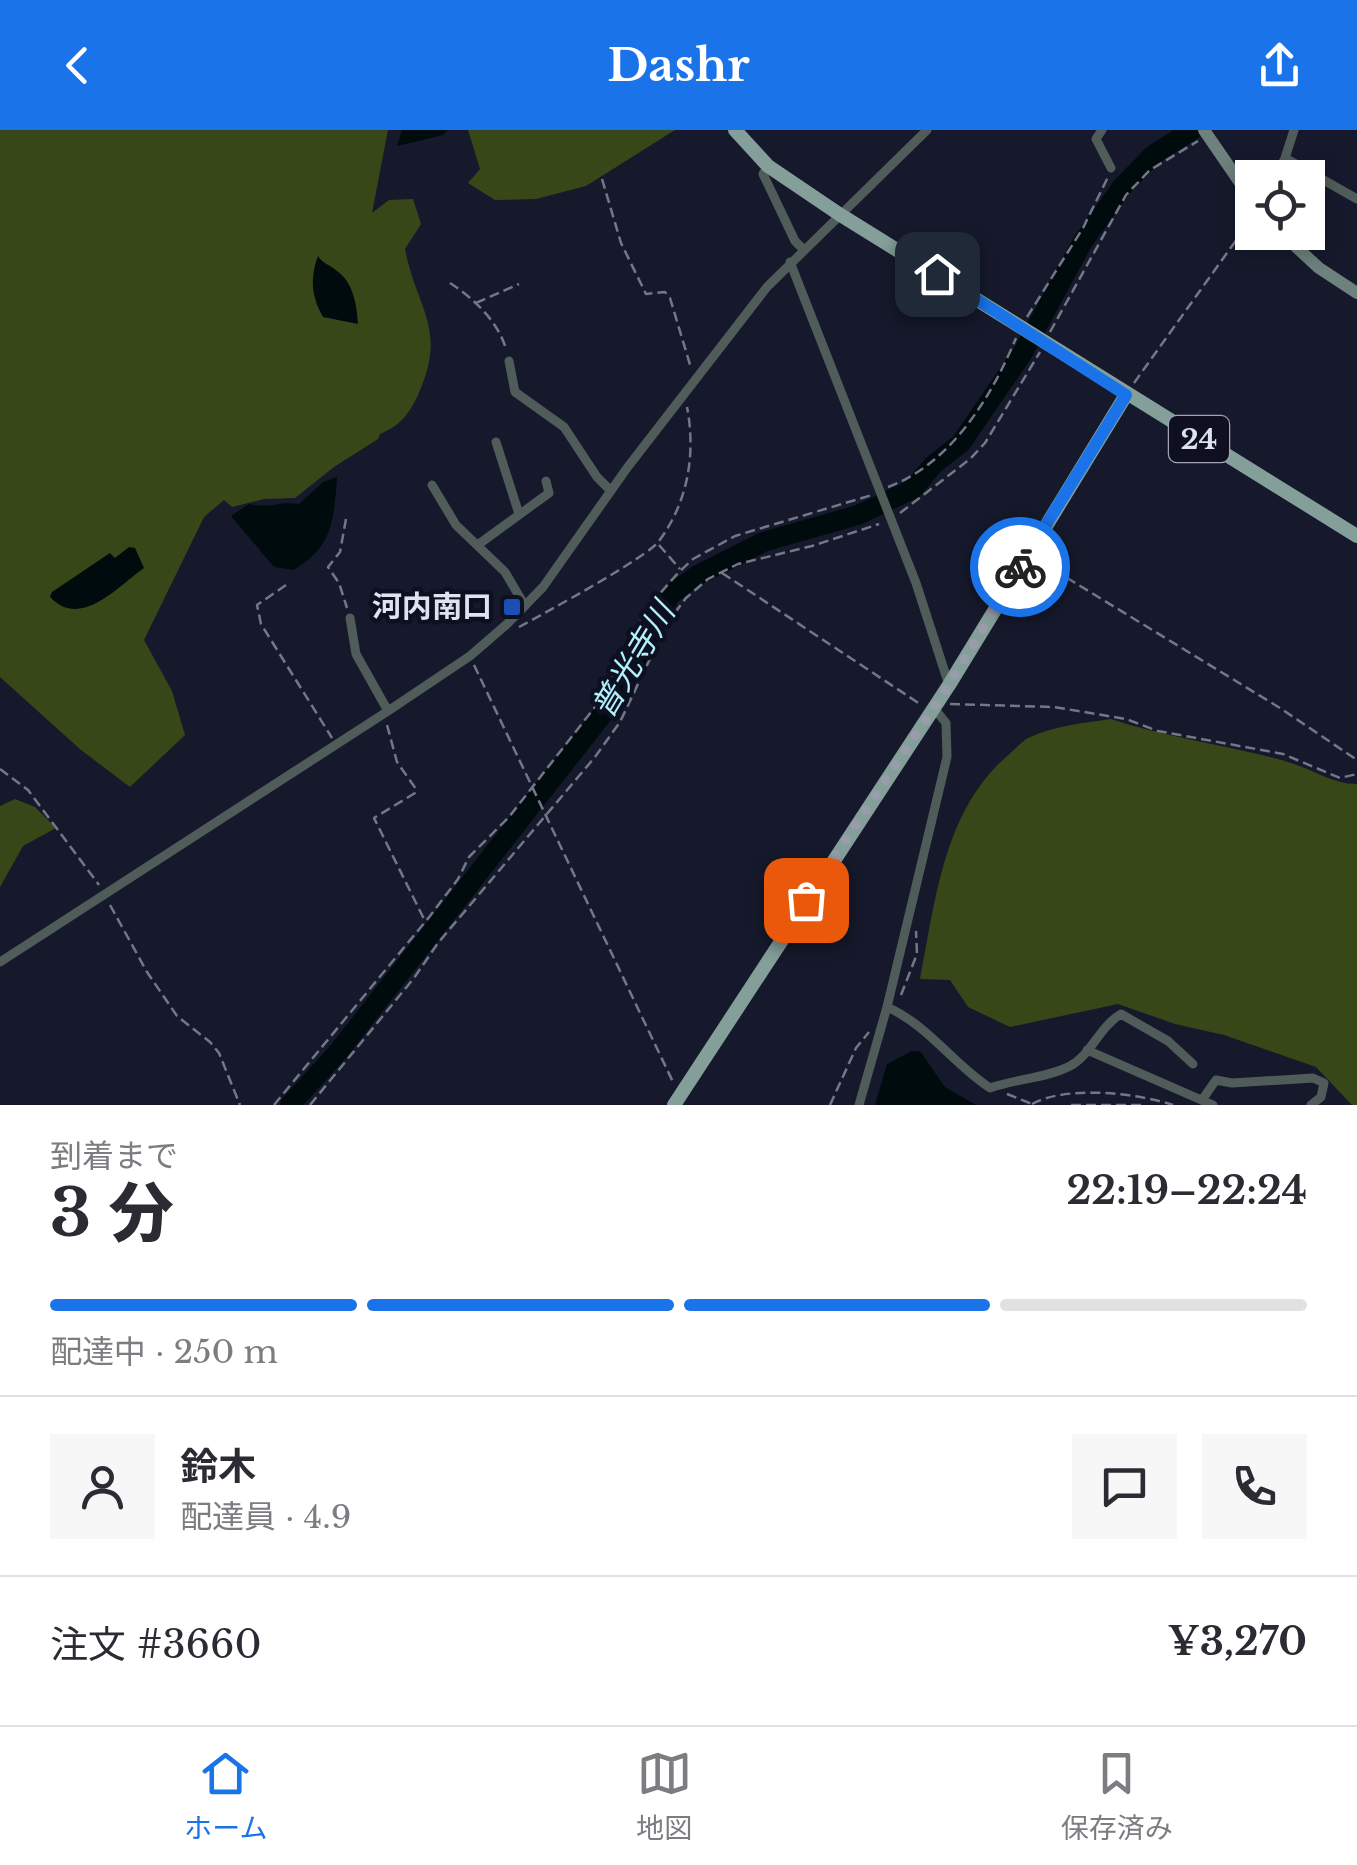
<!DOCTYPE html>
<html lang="ja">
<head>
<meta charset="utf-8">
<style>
  :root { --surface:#fff; --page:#f7f7f7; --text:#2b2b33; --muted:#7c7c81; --line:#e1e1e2; --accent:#1a73e8 }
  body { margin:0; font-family:"Libre Baskerville","Noto Sans JP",serif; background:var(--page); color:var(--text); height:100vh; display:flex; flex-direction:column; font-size:38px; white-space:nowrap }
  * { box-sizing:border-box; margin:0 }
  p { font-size:32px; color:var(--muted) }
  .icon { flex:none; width:55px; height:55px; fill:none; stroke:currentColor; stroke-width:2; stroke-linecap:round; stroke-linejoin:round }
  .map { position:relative; height:975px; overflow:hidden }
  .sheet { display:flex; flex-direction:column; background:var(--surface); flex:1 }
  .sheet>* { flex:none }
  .buttons { position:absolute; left:1235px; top:30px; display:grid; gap:20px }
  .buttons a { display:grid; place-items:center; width:90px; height:90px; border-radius:0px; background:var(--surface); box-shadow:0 5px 15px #0003; font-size:50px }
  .pin { position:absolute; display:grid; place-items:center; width:85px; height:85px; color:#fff; margin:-42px; border-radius:20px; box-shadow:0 5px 15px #0006 }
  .courier { position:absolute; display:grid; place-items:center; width:100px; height:100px; margin:-50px; border:8px solid #1a73e8; border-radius:50%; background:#fff; color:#222; box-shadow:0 2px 12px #0007 }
  .summary em { font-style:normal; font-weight:800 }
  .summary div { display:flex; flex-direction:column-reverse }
  .summary { display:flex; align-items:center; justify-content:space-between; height:170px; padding:0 50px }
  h1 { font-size:65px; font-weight:800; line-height:75px }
  .bar { display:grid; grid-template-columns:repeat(4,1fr); gap:15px 10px; align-content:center; height:120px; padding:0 50px }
  .bar i { height:12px; border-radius:8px; background:var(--line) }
  .bar .current { background:var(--accent) }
  .bar p { grid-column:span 4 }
  .line { display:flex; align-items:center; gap:25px; padding:0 50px; border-top:2px solid var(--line) }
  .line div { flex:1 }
  .round { display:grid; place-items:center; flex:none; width:105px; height:105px; border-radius:0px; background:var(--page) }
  header { display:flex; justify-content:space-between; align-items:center; height:130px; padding:0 50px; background:var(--accent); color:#fff; font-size:45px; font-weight:800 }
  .dock { display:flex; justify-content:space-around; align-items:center; height:140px; border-top:2px solid var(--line); background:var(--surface); font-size:28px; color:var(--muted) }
  .dock a { display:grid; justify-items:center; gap:5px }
  .dock .current { color:var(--accent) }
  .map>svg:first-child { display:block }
</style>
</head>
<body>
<header><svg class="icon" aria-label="back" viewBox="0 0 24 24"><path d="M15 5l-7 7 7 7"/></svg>Dashr<svg class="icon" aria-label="share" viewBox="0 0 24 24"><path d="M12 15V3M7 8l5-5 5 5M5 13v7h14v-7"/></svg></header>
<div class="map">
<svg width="1357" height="975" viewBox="0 0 1357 975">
  <rect width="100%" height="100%" fill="#16192b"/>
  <!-- green -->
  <path fill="#384718" d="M0 0H388L372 83 389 70 413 69 421 94 405 119C417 181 448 198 418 265 409 284 400 296 380 304L378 309 334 337 295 368 264 369 232 377 224 370 204 387 144 510 172 561 185 605 130 657 81 620 0 547Z
    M468 0H675L586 56 536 69 495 70 468 53 480 39Z
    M1111 589C1170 609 1232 615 1291 633 1314 640 1333 654 1357 654V975H1352L1316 937 1224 905 1175 894 1118 874 1010 897 968 877 950 850 920 849C935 774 943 683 1005 628 1012 622 1020 613 1028 608 1053 596 1084 593 1111 589Z
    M15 669 35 677 56 698 23 716 0 757V676Z"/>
  <!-- water -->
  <path fill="#000b0e" d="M402 0H448L443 5 397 16Z
    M318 126C323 134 329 134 337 141 353 152 357 175 358 194L323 187C311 166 310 147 318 126Z
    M337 347C334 389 333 418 293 440L274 437 231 386 249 374C270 379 279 371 299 374L323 352Z
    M129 417 135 418 144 438C118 456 81 500 50 467L52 462 110 423 115 428Z
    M912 921H920L945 957 976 975H875L887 934Z"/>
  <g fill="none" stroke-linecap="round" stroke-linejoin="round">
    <!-- river -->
    <path stroke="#000b0e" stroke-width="20" d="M290 975 338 922 617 566 670 465 696 446 763 412 858 385 913 359 933 335 961 313 1022 224 1082 113 1121 58 1153 25 1192 0"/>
    <!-- path -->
    <path stroke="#747787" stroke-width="2.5" stroke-dasharray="10 5" stroke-linecap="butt" d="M602 49 621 113 646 164 665 162 670 168 691 238
      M450 153C473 168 498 191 506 219
      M476 173 519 154
      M1027 187 1083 98 1108 47
      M1050 202 1126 65 1150 40 1198 11
      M1134 253 1252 88
      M888 357C951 334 992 266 1016 208
      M900 383 970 329 985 313 1040 222
      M346 389 340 422 328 437 339 453 347 478
      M659 415 680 439
      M1041 432 1280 578 1357 630
      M722 443 920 574
      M286 455 257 475 261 494 332 608
      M519 497C543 484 648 427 659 411 688 372 696 324 687 277
      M474 535 673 952
      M950 574 1054 577 1126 589 1158 601 1283 624 1340 648 1357 644
      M387 595 397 632 416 659 415 663 374 688 424 789
      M0 639 28 660 99 755
      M110 775 147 842 177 886 210 912 219 923 240 975
      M901 865 917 824 916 801
      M1007 964 1032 974
      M1032 974C1067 955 1136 963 1173 975
      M274 975 430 786 458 749 469 727 509 687 595 577 647 478 679 442 693 429 735 406 872 365
      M310 975 414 848 438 813 595 627 620 592 667 493 686 468 708 449 738 434 812 416 879 394
      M830 975 856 918 869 902
      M1071 975H1142"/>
    <!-- street -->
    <path stroke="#505c59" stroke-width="9" d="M1102 0 1096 9 1111 38
      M1285 28 1357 69
      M768 36 763 44 795 111 803 119
      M1275 48 1285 28 1294 0
      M790 132 916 453 949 555
      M509 231 515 262 564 297 597 347 611 361
      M496 312 519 384
      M432 355 456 395 505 442 525 476
      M479 414 549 363 546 351
      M350 488 356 524 388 581
      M0 832 388 581 470 526 507 494 543 457 627 338 767 157 927 0
      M887 877C928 895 953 934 990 958 1015 949 1047 948 1070 936 1091 925 1099 897 1121 884L1168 911 1193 934
      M1087 920 1213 975
      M1202 970 1216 950 1232 953 1313 948 1324 953 1321 967 1311 975
      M859 975 887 877 947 627 946 593 934 578"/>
    <!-- secondary -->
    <path stroke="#6d817d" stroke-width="12" d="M1204 0 1252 70
      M1280 102 1319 138 1357 163"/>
    <!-- primary -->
    <path stroke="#849e99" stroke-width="14" d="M735 0 768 36 839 84 1357 406
      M674 975 949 555 1126 265"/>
  </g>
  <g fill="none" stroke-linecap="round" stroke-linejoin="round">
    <!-- done -->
    <path stroke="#999caa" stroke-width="10" stroke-dasharray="0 18" d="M806 770 949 555 1020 437"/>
    <!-- route -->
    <path stroke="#1a73e8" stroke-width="12" d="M937 144 1126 265 1020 437"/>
  </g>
  <!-- markers -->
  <rect fill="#1a4fb4" stroke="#0e1021" stroke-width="4" x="502" y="467" width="20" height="20" rx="5"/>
  <g text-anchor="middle" stroke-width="9" stroke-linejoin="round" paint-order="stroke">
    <!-- shield labels -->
    <rect fill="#0e1021" stroke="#a0a3b1" stroke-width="2.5" x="1169" y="286" width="60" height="46" rx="8"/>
    <g font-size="28" font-weight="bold" fill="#dfe2ef">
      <text x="1199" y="319">24</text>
    </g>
    <!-- poi labels -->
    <g font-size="30" font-weight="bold" fill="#dfe2ef" stroke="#0e1021" text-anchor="end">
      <text x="492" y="487">河内南口</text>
    </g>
    <!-- water labels -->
    <g font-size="32" font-style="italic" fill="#b0f1fb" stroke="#0e1021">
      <text transform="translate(633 530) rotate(-59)" y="11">普光寺川</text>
    </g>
  </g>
</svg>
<div class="buttons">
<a><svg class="icon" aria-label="locate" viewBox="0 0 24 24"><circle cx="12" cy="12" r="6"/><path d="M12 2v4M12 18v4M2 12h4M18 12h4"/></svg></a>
</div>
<div class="pin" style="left:806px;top:770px;background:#ea580c"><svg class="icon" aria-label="bag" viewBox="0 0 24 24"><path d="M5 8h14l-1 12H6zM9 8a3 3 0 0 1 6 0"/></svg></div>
<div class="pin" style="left:937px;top:144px;background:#1f2937"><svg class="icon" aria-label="home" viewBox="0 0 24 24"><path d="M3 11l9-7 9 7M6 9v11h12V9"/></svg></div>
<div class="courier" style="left:1020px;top:437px"><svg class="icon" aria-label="bike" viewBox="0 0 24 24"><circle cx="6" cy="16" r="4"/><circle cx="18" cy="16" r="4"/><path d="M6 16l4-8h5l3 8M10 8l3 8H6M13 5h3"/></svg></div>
</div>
<section class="sheet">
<div class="summary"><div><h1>3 分</h1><p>到着まで</p></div><em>22:19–22:24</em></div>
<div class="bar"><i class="current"></i><i class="current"></i><i class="current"></i><i></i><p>配達中 · 250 m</p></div>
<div class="line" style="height:180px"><a class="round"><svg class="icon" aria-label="person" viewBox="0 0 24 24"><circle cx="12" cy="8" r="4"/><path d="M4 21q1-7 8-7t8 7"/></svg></a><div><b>鈴木</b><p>配達員 · 4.9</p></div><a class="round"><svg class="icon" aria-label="chat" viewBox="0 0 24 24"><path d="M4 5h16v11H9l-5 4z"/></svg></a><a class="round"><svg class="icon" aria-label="phone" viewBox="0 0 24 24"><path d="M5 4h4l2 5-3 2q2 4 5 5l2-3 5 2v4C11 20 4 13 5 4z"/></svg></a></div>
<div class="line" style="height:130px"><div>注文 #3660</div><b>¥3,270</b></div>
</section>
<nav class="dock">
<a class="current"><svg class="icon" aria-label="home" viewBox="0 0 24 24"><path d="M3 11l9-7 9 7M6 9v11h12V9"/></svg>ホーム</a>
<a><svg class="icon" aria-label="map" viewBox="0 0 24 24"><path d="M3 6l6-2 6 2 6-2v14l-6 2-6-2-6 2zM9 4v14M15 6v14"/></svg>地図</a>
<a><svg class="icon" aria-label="saved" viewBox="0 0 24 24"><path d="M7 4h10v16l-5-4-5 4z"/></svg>保存済み</a>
</nav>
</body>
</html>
